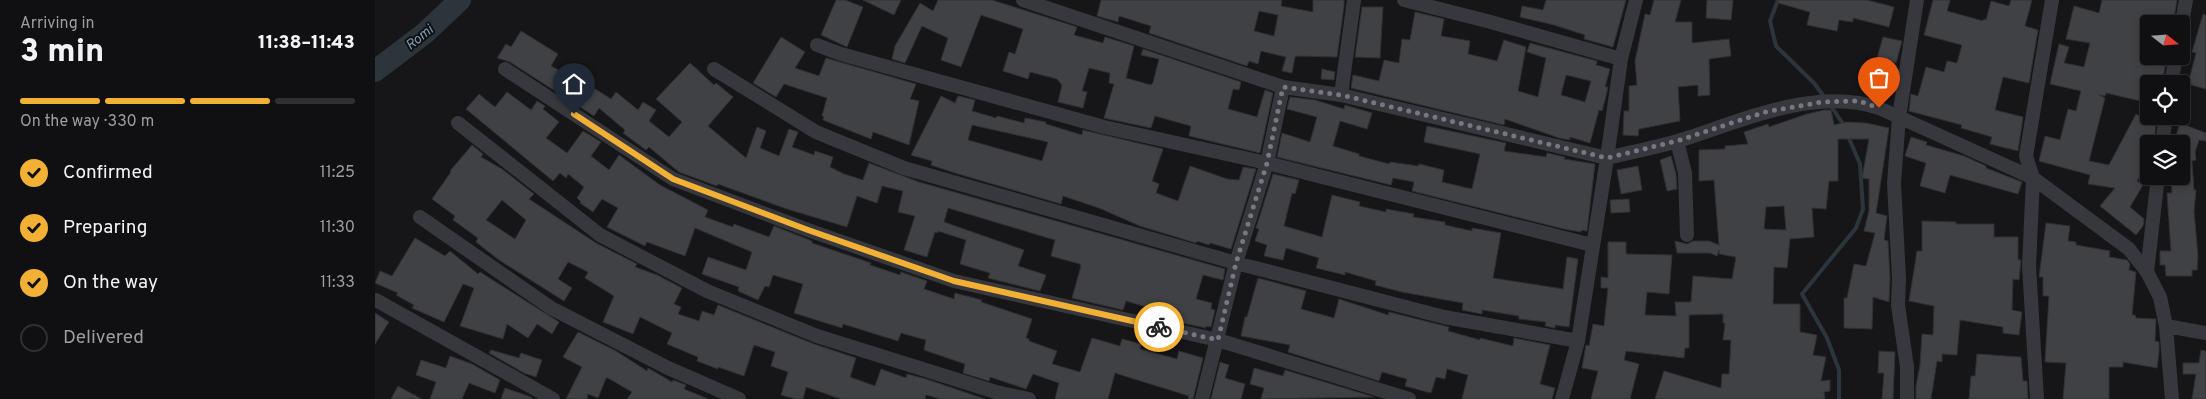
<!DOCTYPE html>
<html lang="en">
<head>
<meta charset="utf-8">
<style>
  :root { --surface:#101012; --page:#19191b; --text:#f1f3f6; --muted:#9c9d9f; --line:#303032; --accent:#f2b134 }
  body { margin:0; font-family:Overpass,sans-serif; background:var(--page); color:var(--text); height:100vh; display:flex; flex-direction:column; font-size:19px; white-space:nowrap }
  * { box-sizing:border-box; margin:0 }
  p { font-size:16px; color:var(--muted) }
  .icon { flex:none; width:28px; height:28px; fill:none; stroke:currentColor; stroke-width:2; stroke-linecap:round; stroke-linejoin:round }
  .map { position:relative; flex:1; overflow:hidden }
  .side { display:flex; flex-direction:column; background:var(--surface); width:375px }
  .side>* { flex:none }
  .needle { width:32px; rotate:107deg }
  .controls { position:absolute; left:1765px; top:15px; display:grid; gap:10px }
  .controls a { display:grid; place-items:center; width:50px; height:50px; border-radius:5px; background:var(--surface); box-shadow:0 2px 8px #0003,0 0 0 1px var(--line); font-size:25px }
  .pin { position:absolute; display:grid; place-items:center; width:42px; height:42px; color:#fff; margin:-51px -21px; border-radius:50% 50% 50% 0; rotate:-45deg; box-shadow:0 0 5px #0007 }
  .pin .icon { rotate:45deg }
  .courier { position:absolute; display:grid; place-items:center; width:50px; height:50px; margin:-25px; border:4px solid #f2b134; border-radius:50%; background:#fff; color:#222; box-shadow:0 1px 6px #0007 }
  .head em { font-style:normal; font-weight:800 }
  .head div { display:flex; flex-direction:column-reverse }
  .head { display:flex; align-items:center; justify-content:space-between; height:85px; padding:0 20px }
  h1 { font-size:32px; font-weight:800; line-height:38px }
  .bar { display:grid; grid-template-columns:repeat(4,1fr); gap:8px 5px; align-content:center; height:60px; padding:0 20px }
  .bar i { height:6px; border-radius:4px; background:var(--line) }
  .bar .on { background:var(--accent) }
  .bar p { grid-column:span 4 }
  ol { padding:0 20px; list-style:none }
  li { display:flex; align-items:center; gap:15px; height:55px }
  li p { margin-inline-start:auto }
  li .icon { padding:5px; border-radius:50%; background:var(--accent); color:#111; stroke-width:4 }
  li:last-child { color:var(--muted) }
  li i { width:28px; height:28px; border:2px solid var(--line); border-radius:50% }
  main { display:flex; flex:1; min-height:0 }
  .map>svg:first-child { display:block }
</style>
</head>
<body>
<main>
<section class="side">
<div class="head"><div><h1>3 min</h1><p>Arriving in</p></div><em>11:38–11:43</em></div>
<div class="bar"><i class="on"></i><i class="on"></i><i class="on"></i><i></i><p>On the way · 330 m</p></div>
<ol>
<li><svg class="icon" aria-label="check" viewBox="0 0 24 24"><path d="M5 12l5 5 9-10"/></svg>Confirmed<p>11:25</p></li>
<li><svg class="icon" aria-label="check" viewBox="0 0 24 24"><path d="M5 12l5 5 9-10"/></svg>Preparing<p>11:30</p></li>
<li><svg class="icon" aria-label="check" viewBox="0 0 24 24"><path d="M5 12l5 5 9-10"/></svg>On the way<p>11:33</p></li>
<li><i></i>Delivered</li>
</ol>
</section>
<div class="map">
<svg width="1831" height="399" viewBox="0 0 1831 399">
  <rect width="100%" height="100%" fill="#161618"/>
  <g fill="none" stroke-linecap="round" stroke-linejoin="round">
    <!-- stream -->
    <path stroke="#2c353c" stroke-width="4" d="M1403 0 1395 21 1401 46 1439 83 1450 98
      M1456 106 1470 127
      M1464 399V370L1452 338 1427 294 1481 228 1488 209 1485 164 1473 136"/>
    <!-- river -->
    <path stroke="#2c353c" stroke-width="22" d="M0 71 50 33 85 0"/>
  </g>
  <!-- building -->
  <path fill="#404145" stroke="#303034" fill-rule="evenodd" d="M461 0H470L488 7 472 47 446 35Z
    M488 0H526L519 15Z
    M563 0H617L702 27 699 35 728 43 730 37 759 46 751 78 776 85 778 83 784 59 766 55 768 49 866 82 864 90 858 89 853 109 882 117 890 90 898 93 885 153 814 136 816 126 780 116 776 128 729 118 739 84 734 83 735 73 714 68 707 91 712 92 708 108 683 102 687 85 682 79 655 72 653 79 628 71 634 52 640 54 648 29 606 15 586 67 566 60 573 38 547 26 530 63 517 59 520 46 545 3 558 11Z
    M726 0H907L906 6 938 12V0H969V6L962 57 922 56 920 57 917 73 907 71 911 57 886 51 883 64 874 61 872 66 774 33 776 26 744 16 743 22 722 16ZM884 11 903 15 899 36 879 31Z
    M1171 0H1251L1238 47 1209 39 1210 35 1179 25 1145 17 1147 6 1168 10Z
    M1279 0H1306L1300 22H1317V43L1354 39 1356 56 1334 59 1335 95 1323 96V85L1303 87 1305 121 1264 129 1263 136 1248 135 1249 111H1254V86L1262 85 1260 61 1270 14 1275 15Z
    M1332 0H1358L1356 20 1331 18Z
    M1403 0H1492L1519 7 1514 27 1478 18V22L1464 20 1462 31 1432 25 1435 12 1403 3Z
    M1558 0H1575L1572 11 1608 21 1609 19 1611 20 1616 1 1634 6 1636 0H1657L1650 26 1663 30 1654 83 1628 77 1620 110 1648 117 1643 151 1615 144 1617 137 1586 128 1587 125 1534 111 1536 94 1543 96 1551 67 1569 72 1572 61 1582 63 1587 45 1549 35Z
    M1727 0H1802L1798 24H1774V47L1771 56H1792L1787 84H1774V103L1731 93 1730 96 1724 95 1730 98 1714 161 1734 165 1761 114 1781 125 1779 141 1777 144H1774V158L1762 181 1768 185 1755 207 1769 219 1768 226 1761 235 1725 206 1740 188 1713 184 1715 175 1664 161 1670 136 1685 140 1693 109 1701 111 1706 91 1675 84 1684 44 1694 47 1689 63 1709 67 1715 43 1691 39 1699 6 1724 13Z
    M987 7H1008L1005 58 980 57Z
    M1040 12 1069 19 1066 36 1095 41 1093 54 1122 61 1129 40 1151 47 1143 91 1163 97 1171 58 1152 52 1155 43 1222 61 1221 65 1235 69 1230 87H1233L1230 100 1227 111 1224 110 1215 143 1195 137V140L1184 138 1130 119 1129 125 976 88 978 75 1004 81 1009 60 1024 63 1027 39 1035 40ZM1191 75 1216 81 1210 102 1186 95Z
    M1828 14 1831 15V89L1813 84 1821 53 1817 52Z
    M146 31 183 54 176 66 213 86 214 85 236 99 241 92 263 110 268 102 281 110 274 121 294 137 307 122 281 99 315 63 339 85 341 83 358 97 333 126 371 158 382 127 391 131 385 148 404 156 414 129 423 132 417 147 439 155 440 151 458 157 455 167 469 174 488 180 494 163 544 182 850 269 848 280 828 275 821 299 837 303 836 309 840 310 836 327 831 326V328L798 321 799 315 751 301 748 310 697 298 706 266 705 264 676 256 680 240 573 208 569 222 649 250 643 266 671 275 665 291 613 278 615 273 585 264 591 240 563 231V233L560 232 552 257 529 250 540 216 523 212 528 191 507 186 502 203 482 196 472 227 412 209 343 184 342 186 304 172 274 147 271 150 248 133 250 130 224 108 219 116 135 62 122 58 131 44 136 47Z
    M406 37 430 52 420 68 444 76 451 58 541 84 535 99 544 101 534 145 498 132 496 139 448 120 449 117 447 116 452 98 409 84 401 97 378 83Z
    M1508 37 1527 41 1521 63 1502 58Z
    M947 69 960 72 959 80 946 79Z
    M132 92 156 110 162 101 170 106 168 109 184 122 171 138 192 153 208 131 226 142 216 156 234 170 244 155 285 185 333 210 330 217 358 227 359 224 394 237 399 226 437 241V243L496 263 495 265 525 275 526 272 552 281 549 289 579 299 580 293 607 300 606 302 657 319 651 338 654 339V341L682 351 677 364 705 372 717 338 745 346 747 339 766 344 765 349 802 359 804 351 828 358 818 399H813L814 396 740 373 733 399H680L684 383 658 374 651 389 615 377 614 381 588 373 590 364 549 350 551 340 526 333 523 341 468 324 467 328 419 313 428 284 398 275 394 287 390 286 383 300 363 291 364 287 327 274 333 257 371 270 377 252 320 228 310 256 272 242 270 246 232 227 243 208 227 199 218 212 205 203 206 202 202 198 209 187 193 174 191 178 185 173 178 181 91 109 104 94 120 107Z
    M566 96 580 103 583 96 600 100 597 111 621 118 622 116 649 123 650 118 671 122V124L707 135 708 130 788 149 777 181 784 184 781 193 803 201 815 166 852 179 864 180 868 167 881 169 856 249 835 243 834 245 822 241 821 243 765 226 724 208 688 196 686 204 580 173 556 165 557 161 536 155ZM597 125 673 142 667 161 593 140Z
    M915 97 940 100 969 109 970 105 997 113 992 129 965 121 958 146 984 154V156L1014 164 1015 162 1043 166 1044 164 1069 170 1067 182 1097 189 1105 154 1049 142 1052 126 1131 143 1129 151 1171 157 1172 153 1190 157 1189 159 1220 164 1212 231 1207 230 1206 232 1189 229 1037 191 1039 182 1018 178 1016 185 902 157 907 133 935 142 942 117 912 109Z
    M1449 110H1456L1459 125 1471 122 1491 123 1514 128 1501 213 1512 216 1509 240 1513 241 1515 278 1514 302 1498 297 1497 329 1469 328V298H1472L1479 264 1491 266 1500 233 1489 231 1494 211V179L1487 178 1494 139H1463V181H1454L1451 209 1437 208 1439 237 1415 239 1412 268 1399 267 1398 304H1425V332L1442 335 1438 355 1451 357 1446 381 1455 380V391L1449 392 1450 399H1280L1289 371 1346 388 1347 374H1354L1356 340H1348L1350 323H1348V314L1314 315V348H1310L1309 358 1251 351 1249 360 1264 364 1255 399H1216L1223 371 1207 368 1211 345 1214 346 1218 324 1229 326 1233 288H1226V277L1233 278V242H1251V254L1297 255 1294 294 1272 292 1270 315 1301 316 1300 302H1316L1318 276 1357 279 1361 257 1344 254V250L1342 256 1335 253H1302L1300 241 1312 244 1318 241H1334L1344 245 1339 180 1324 181V150L1350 149V146L1373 144 1369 132 1393 124 1394 127 1432 114ZM1409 206 1411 230 1389 229 1391 207Z
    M1805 123 1831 133V141L1824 140 1820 152 1821 160 1817 161 1819 190H1821L1819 211 1823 256 1822 270H1817V276H1791L1790 265H1785V251H1796L1792 193H1797L1796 176H1806V138L1801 136Z
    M1536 137 1552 142 1551 145 1589 156 1611 166V168L1647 182 1643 194 1575 175 1570 193 1545 186 1551 163 1530 156Z
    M97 145 108 154 106 157 127 169 159 194 154 199 221 243 262 264 260 267 282 275 307 288 299 304 306 307 303 314 324 321 327 311 339 315 343 305 439 344 481 358 475 377 500 386 506 369 531 378 532 374 551 379 610 399H566L551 395 550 399H466L431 387 428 399H421L406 395 413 372 396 366 400 352 379 345 369 376 343 367V369L322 361 323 357 292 344 297 333 265 317 258 334 228 322 239 296 210 278 213 272 193 262 183 279 197 288 189 301 124 260 101 242 103 238 78 220 80 216 57 199 76 172 75 171ZM127 200 151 220 140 239 111 220Z
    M1296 156 1301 174 1302 189 1292 191 1285 160Z
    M1263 166 1267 190 1246 194 1242 170Z
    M898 174 924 180 920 194 917 193 909 226 947 237 957 195 985 202 984 206 1011 212V209L1039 214 1038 217 1070 222V225L1097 231V228L1126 233 1118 278 1188 289 1192 257 1203 259 1194 327 1180 325V328L1170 326 1171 322 1144 319V316L1107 310V314L1087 310 1088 303 1027 292 1000 285 1001 281 970 272V275L941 268 944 258 911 248 908 260 889 256 892 245 880 241 884 229 881 228Z
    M1254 199 1255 212 1236 213 1235 200Z
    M1547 221 1581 222V224H1619V237H1643V260H1646L1644 280 1638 279 1637 310 1647 312 1644 335 1628 333V327L1585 320 1582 355 1567 354V362L1562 361 1556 399H1541V386L1545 365 1547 334 1558 335 1559 306 1534 301 1542 251H1547Z
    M1671 223 1695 226 1693 241 1701 242V245L1735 251 1734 257 1752 260 1755 264 1754 270 1761 272 1757 315H1760L1761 318 1781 319 1780 341 1784 342V353L1782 368 1748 362V367H1734V399H1688L1691 363 1670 362 1674 296H1668V277H1664Z
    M40 238 70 256 75 251 103 274 105 272 184 322 177 334 162 324 153 338 132 324 128 339 85 326 99 288 88 284 69 322 37 308 39 305 21 295 23 293 0 283 5 271 17 276Z
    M883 278 931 291 926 309 959 318 964 299 1013 315 1014 312 1074 327 1073 331 1105 340V338L1138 346 1139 338 1175 345 1165 384 1180 388 1177 399H1087L1093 375 1072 369 1070 379 1061 377 1056 393 1030 386 1032 379 1007 372 1004 381 913 352 915 345 866 336 870 317H872Z
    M0 313 14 322 0 344Z
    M203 332 241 351 272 371 273 368 297 382 298 380 311 385 309 389 333 399H252L257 392 233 378H231L223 398 213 394 212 399H191L207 367 188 357Z
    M116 350 144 358 146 353 167 360 161 377 149 373 114 353Z
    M1826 350 1831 351V399H1817L1821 374H1808V363H1824Z
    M1504 351 1520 352 1518 399H1507L1509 373H1503Z
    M1602 354 1646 357 1648 381H1652L1653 399H1594L1596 376H1600Z
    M75 356 97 364 125 380 120 393 94 383 87 399H55L61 382 41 375 46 360 71 368Z
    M845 362 854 365 850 378 870 384 866 399H836Z
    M879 368 908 376 910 370 999 397 886 399 889 388 875 384Z
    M23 386 28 389 47 399H16Z
    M130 388 156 397 158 399H126Z"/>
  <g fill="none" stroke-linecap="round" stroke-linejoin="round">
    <!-- minor -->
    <path stroke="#37383d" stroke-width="14" d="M648 0 908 87 966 95 1232 158 1246 59 1261 0
      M1029 0 1112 21 1246 59
      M1806 28 1811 0
      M442 45 466 54 729 127 892 163 1217 245
      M130 69 298 179 433 230 579 281 843 340 1034 399
      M339 69 441 132 529 168 861 263 1069 317 1203 341
      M1796 84 1801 56
      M966 95 979 0
      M83 123 225 235 332 291 442 336 621 392 654 399
      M1302 141 1310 173 1312 235
      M1787 144 1791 116
      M45 217 176 308 293 368 364 399
      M1772 272 1783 176
      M1 300 178 399
      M1791 326 1831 333
      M827 399 861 263 892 163 908 87
      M1187 399 1203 341 1232 158C1255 152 1279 148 1303 141 1365 122 1439 86 1504 108L1658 178 1754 249 1772 272 1785 297 1791 326 1797 399
      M1532 399V367L1523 305 1524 278 1519 183 1524 117 1542 0
      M1662 399 1654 266 1658 178 1651 156 1677 0"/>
  </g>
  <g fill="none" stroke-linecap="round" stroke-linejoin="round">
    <!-- done -->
    <path stroke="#757880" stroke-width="5" stroke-dasharray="0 9" d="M784 327 843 340 861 263 892 163 908 87 966 95 1232 158 1302 141 1390 112 1447 102 1484 101 1504 108"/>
    <!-- route -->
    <path stroke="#f2b134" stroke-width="6" d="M199 114 298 179 433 230 579 281 784 327"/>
  </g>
  <g text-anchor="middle" stroke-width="4" stroke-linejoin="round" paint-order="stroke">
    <!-- water labels -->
    <g font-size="14" font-style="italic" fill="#7f9bb3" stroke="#111113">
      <text transform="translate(44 37) rotate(-39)" y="5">Romi</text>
    </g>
  </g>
</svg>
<div class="controls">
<a><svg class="needle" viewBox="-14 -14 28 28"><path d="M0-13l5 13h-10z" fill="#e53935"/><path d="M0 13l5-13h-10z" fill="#9c9d9f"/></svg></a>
<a><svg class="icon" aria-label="locate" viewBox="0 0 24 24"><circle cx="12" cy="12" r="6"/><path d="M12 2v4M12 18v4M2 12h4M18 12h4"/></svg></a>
<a><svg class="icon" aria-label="layers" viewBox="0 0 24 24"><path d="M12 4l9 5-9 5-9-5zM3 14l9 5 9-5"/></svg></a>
</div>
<div class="pin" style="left:1504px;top:108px;background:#ea580c"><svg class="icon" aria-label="bag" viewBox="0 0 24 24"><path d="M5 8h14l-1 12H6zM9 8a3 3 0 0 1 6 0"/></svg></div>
<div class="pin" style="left:199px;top:114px;background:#1f2937"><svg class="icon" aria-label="home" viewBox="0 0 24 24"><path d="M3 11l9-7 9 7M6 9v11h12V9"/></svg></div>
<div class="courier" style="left:784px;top:327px"><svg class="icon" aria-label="bike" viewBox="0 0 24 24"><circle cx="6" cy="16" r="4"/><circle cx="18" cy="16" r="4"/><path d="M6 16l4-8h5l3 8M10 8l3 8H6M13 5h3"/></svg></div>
</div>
</main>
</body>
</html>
